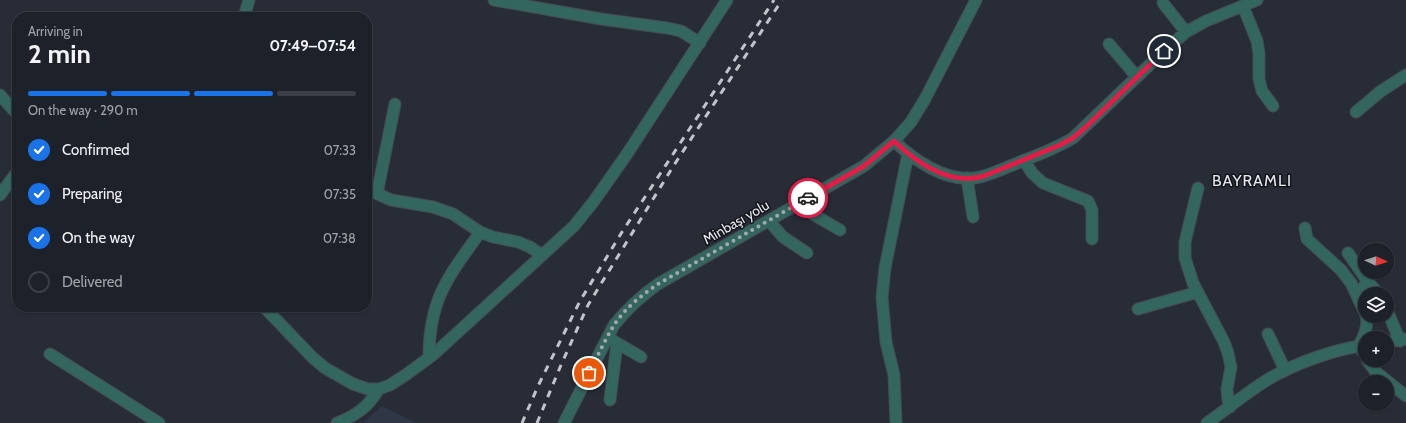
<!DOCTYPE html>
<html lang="en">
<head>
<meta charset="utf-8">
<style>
  :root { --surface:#1d2129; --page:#252931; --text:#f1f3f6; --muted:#a0a3a8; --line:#3b3e46; --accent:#1a73e8 }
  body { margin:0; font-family:Cabin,sans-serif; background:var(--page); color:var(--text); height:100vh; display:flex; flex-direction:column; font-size:15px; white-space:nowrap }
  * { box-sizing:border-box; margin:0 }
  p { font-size:13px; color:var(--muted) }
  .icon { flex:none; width:22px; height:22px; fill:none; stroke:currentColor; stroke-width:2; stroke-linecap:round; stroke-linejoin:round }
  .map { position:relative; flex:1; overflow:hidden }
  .drawer { position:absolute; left:12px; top:12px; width:360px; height:300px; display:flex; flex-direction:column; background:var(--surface); border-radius:16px; box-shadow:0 1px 3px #0004,0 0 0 1px var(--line) }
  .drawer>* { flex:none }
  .needle { width:26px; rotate:94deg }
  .fabs { position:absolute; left:1358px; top:243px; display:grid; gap:8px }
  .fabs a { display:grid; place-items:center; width:36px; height:36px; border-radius:50%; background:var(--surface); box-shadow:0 1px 3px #0004,0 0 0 1px var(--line); font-size:20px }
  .pin { position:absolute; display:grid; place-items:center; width:34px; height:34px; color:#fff; margin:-17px; border:2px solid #fff; border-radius:50%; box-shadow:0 1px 4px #0007 }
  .courier { position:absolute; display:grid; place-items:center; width:40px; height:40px; margin:-20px; border:3px solid #e11d48; border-radius:50%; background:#fff; color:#222; box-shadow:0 1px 5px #0007 }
  .summary em { font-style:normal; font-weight:800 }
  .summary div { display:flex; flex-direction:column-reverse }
  .summary { display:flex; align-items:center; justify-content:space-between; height:68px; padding:0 16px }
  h1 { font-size:26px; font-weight:800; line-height:30px }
  .bar { display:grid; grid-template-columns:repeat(4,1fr); gap:6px 4px; align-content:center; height:48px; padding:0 16px }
  .bar i { height:5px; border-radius:3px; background:var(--line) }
  .bar .current { background:var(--accent) }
  .bar p { grid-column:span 4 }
  ol { padding:0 16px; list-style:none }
  li { display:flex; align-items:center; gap:12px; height:44px }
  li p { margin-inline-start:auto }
  li .icon { padding:4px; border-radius:50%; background:var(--accent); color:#fff; stroke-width:4 }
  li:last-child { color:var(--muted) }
  li i { width:22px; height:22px; border:2px solid var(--line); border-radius:50% }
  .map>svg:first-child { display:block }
</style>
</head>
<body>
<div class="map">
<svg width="1406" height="423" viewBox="0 0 1406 423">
  <rect width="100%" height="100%" fill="#272c37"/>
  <!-- built -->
  <path fill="#2f3646" d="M382 406 417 423H363Z"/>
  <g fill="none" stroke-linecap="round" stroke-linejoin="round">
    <!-- minor casing -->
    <g stroke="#464a55" stroke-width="13">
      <path id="minor" d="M494 0 601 19 667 28 681 31 700 43
        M1163 3 1186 32
        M1243 6 1257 41 1259 53V79L1262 91 1273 106
        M244 17 249 0
        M1109 44 1137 77
        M0 95 17 114
        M1356 112 1381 91 1406 75
        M894 141C914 160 945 182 975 178 988 176 1002 169 1015 164 1035 156 1055 149 1073 138L1164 51 1186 32 1206 21 1257 0
        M1024 160 1032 173 1043 183 1088 201 1092 210V239
        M967 178 973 217
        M1198 188 1185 242V258L1193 283 1224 342 1228 353 1231 367 1227 389 1228 400 1230 407
        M367 189 391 200 433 207 453 214 480 232 493 237 518 242 530 247 542 255
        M377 194 395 104
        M0 195 17 172
        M803 201 809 212 840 230
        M769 221 783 237 807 253
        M1305 228 1307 239 1341 270 1351 283 1365 313
        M1348 253 1369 283
        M1364 286 1369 283 1379 294
        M264 307 313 358 325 368 353 384 368 389H379L390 385 407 374 434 354 574 226 594 201 627 154 727 0
        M1138 309 1198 292
        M1387 310 1400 341
        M1268 334 1285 370
        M612 340 641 357
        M1387 342 1405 339
        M1362 351 1359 346C1363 337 1369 326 1366 316
        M50 354 159 423
        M429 357C429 331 433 306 446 283 455 265 469 249 480 232
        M1367 360 1376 372 1406 396
        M610 400 617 343
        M337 423C357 415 368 407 379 389
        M896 423 894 375 886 342 882 297 885 268 908 154
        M1207 423C1227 409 1246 393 1267 380 1295 363 1333 350 1365 345"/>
    </g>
    <!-- tertiary casing -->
    <g stroke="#464a55" stroke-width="13">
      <path id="tertiary" d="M564 423 614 325C627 309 641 296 658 284L864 166 894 141 911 122 925 99 976 0"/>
    </g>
    <!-- minor -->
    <use href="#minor" stroke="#33665e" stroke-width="11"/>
    <!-- tertiary -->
    <use href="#tertiary" stroke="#33665e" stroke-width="11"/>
    <!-- rail -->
    <path stroke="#c0c4cc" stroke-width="3" stroke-dasharray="7 7" stroke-linecap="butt" d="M522 423 538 386 580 301 622 232 774 0
      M537 423 561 365 588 305 674 165 782 0"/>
  </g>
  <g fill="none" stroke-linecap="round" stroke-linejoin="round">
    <!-- done -->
    <path stroke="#a3a7b0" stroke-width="4" stroke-dasharray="0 7.2" d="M589 373C597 357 605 340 614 325 625 308 642 295 658 284L808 198"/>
    <!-- route -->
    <path stroke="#e11d48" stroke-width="5" d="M808 198 864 166 894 141C917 163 950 186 984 176L1060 145 1073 138 1087 126 1164 51"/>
  </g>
  <g text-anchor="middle" stroke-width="3" stroke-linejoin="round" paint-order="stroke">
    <!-- street labels -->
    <g font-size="14" fill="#e6e9f1" stroke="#121419">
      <text transform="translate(736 222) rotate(-30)" y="5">Minbaşı yolu</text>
    </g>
    <!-- quarter labels -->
    <g font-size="16" letter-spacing="1" fill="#e6e9f1" stroke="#121419">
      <text x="1252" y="186">BAYRAMLI</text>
    </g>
  </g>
</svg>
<div class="fabs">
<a><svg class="needle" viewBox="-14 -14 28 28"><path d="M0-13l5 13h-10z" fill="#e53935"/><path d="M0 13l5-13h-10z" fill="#a0a3a8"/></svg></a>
<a><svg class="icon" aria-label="layers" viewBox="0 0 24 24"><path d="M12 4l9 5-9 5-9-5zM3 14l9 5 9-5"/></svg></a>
<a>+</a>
<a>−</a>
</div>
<div class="pin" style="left:589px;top:373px;background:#ea580c"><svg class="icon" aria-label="bag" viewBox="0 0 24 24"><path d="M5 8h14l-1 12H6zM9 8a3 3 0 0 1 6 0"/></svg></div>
<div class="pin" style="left:1164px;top:51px;background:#1f2937"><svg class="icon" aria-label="home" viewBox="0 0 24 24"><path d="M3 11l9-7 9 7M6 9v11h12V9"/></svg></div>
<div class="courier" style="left:808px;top:198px"><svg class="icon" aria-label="car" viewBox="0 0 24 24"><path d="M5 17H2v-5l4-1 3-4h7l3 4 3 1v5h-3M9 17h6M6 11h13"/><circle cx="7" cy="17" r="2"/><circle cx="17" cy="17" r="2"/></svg></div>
<section class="drawer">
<div class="summary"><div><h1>2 min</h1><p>Arriving in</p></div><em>07:49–07:54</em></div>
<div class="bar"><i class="current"></i><i class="current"></i><i class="current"></i><i></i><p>On the way · 290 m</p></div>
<ol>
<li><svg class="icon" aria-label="check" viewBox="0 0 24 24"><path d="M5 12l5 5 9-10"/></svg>Confirmed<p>07:33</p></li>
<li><svg class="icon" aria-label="check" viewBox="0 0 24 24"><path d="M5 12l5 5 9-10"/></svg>Preparing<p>07:35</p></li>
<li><svg class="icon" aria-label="check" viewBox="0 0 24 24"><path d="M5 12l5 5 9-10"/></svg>On the way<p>07:38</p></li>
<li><i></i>Delivered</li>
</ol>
</section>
</div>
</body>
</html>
